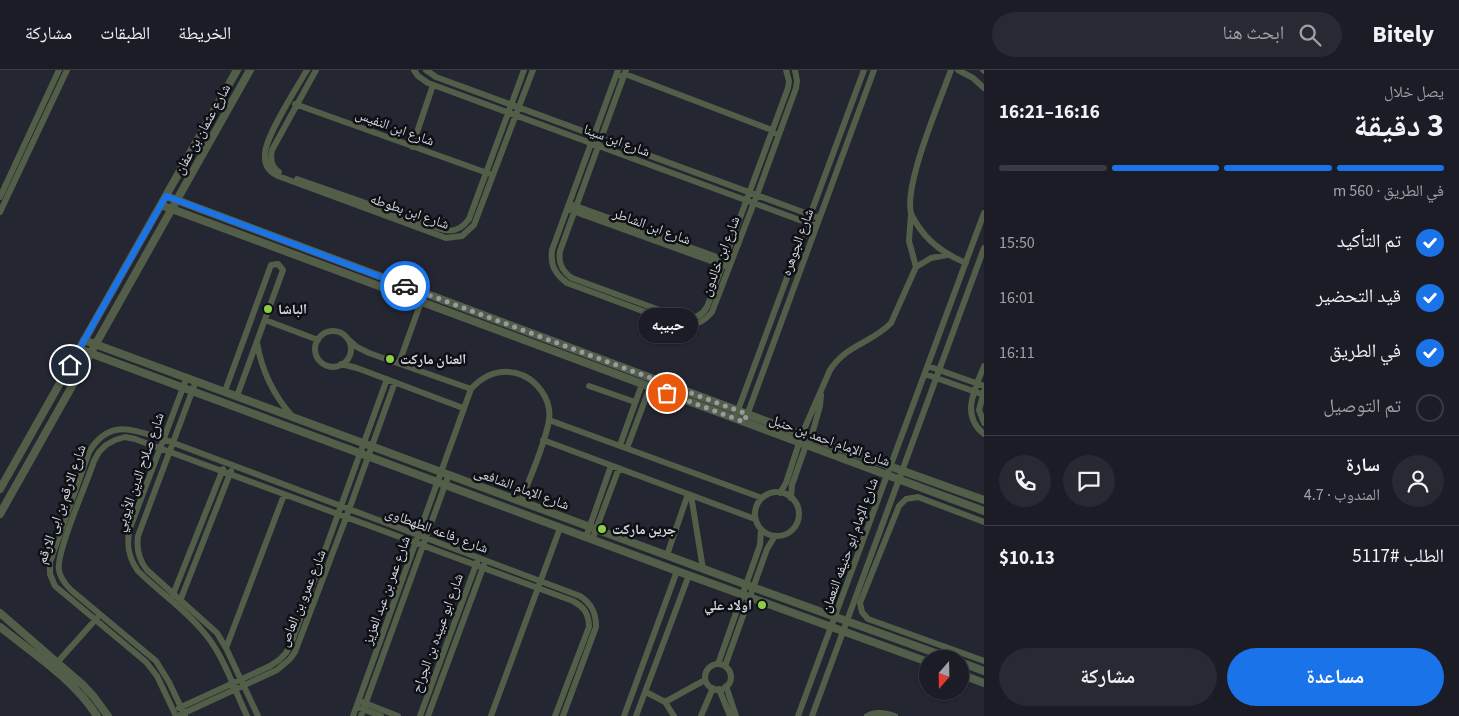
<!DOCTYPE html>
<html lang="ar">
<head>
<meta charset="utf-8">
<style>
  :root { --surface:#1b1c26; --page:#282932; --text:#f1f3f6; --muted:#a0a1a7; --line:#393a43; --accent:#1a73e8 }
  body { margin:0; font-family:"Source Sans 3","Noto Naskh Arabic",sans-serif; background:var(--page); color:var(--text); direction:rtl; height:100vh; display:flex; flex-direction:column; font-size:19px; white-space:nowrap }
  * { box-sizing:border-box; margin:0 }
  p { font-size:16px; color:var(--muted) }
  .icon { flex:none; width:28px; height:28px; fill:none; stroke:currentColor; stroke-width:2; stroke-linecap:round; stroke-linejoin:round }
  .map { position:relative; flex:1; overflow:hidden; direction:ltr }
  .sheet { display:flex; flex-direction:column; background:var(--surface); width:475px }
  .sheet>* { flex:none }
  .needle { width:32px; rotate:200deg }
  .fabs { position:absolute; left:919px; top:580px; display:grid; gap:10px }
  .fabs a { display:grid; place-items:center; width:50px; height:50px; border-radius:50%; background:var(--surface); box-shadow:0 1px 4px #0004,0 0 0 1px var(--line); font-size:25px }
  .pin { position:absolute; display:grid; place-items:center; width:42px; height:42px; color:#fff; margin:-21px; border:2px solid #fff; border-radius:50%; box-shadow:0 1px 5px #0007 }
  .courier { position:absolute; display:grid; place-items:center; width:50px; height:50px; margin:-25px; border:4px solid #1a73e8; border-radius:50%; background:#fff; color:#222; box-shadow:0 1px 6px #0007 }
  .bubble { position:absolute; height:35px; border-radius:18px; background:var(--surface); box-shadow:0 1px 4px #0004,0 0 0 1px var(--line); font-size:16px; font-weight:700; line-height:35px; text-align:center; direction:rtl }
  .summary em { font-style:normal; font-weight:700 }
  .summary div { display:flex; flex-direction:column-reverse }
  .summary { display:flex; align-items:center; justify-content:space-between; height:85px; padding:0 15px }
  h1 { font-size:32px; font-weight:700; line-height:38px }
  .bar { display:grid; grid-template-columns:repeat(4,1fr); gap:8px 5px; align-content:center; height:60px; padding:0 15px }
  .bar i { height:6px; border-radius:4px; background:var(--line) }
  .bar .current { background:var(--accent) }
  .bar p { grid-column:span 4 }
  .line { display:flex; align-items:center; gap:12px; padding:0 15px; border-top:1px solid var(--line) }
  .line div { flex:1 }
  .round { display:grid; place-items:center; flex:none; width:52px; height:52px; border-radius:26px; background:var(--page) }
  ol { padding:0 15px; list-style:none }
  li { display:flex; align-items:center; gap:15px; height:55px }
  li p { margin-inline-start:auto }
  li .icon { padding:5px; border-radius:50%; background:var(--accent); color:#fff; stroke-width:4 }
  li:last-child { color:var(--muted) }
  li i { width:28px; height:28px; border:2px solid var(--line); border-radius:50% }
  .primary-button { display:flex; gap:10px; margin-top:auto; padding:10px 15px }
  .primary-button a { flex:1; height:58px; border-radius:30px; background:var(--accent); color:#fff; font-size:20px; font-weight:700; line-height:58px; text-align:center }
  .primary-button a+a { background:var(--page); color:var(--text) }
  header { display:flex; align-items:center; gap:30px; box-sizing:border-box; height:70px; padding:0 25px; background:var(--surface); border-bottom:1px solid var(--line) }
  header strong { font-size:24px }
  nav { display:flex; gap:28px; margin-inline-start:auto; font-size:18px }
  .search { width:350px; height:45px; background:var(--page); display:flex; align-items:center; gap:12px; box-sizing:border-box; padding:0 18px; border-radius:28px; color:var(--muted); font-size:19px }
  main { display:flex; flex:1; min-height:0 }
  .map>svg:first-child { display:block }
</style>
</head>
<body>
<header>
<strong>Bitely</strong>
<div class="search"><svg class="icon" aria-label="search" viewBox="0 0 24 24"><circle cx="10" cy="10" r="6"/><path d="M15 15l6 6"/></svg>ابحث هنا</div>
<nav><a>الخريطة</a><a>الطبقات</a><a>مشاركة</a></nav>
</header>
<main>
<section class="sheet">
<div class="summary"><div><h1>3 دقيقة</h1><p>يصل خلال</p></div><em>16:16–16:21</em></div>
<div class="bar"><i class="current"></i><i class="current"></i><i class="current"></i><i></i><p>في الطريق · 560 m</p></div>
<ol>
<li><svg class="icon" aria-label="check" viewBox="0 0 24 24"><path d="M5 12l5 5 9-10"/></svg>تم التأكيد<p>15:50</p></li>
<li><svg class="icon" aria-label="check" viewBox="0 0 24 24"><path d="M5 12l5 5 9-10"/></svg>قيد التحضير<p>16:01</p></li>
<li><svg class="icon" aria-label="check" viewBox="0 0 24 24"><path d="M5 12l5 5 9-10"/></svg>في الطريق<p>16:11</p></li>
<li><i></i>تم التوصيل</li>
</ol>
<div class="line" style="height:90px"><a class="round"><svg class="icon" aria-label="person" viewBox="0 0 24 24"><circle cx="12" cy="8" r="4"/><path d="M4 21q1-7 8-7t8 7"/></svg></a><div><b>سارة</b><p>المندوب · 4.7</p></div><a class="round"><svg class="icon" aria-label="chat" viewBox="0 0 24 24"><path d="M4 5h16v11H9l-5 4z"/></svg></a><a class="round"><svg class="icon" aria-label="phone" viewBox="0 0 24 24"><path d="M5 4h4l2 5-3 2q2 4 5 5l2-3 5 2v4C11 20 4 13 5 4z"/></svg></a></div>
<div class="line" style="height:65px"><div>الطلب #5117</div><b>$10.13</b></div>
<div class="primary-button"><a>مساعدة</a><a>مشاركة</a></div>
</section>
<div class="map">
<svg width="984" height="646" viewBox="0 0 984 646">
  <rect width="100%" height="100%" fill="#242632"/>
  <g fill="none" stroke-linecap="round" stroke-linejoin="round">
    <!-- minor -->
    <path stroke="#535e49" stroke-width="6" d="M307 0C297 17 265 67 265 84 264 95 269 102 278 106L446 168 462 166 474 155 533 0
      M414 0 418 6 428 13 816 156
      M426 0 436 7 819 148
      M618 0 552 180C550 195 555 204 567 213L683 256C696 255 704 252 712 242L757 125 796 18 797 11 795 0
      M626 0 560 181C558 193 562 201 572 208L684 249C694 249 702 246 707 237L788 18 789 11 786 0
      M951 0C940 31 904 114 911 143 912 147 916 152 918 156 930 174 946 185 966 193
      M958 0 973 8 984 18
      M983 0 984 1
      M621 6 625 4 772 60 774 63
      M295 34 490 104
      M412 77 433 15
      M279 102C271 97 270 89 272 80L316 0
      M297 109 440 159C452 163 461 160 469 149L524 0
      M0 127 59 0
      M573 135 728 191
      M570 140 725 196
      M0 142 67 0
      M911 144 909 171 916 197
      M265 250 318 270
      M315 279a18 18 0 1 1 36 0a18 18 0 1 1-36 0Z
      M349 270 357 277 369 283 471 319
      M257 273C262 302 273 325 293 347
      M399 293 421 232
      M341 294 357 298 463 338
      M928 296 984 316
      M984 296C975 319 960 345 984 364
      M925 304 984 325
      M187 307 130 458C126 474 128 487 138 501 158 521 182 537 200 558 223 582 233 617 247 646
      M196 311 138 466C136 480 139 490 147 500L217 563 226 578 258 646
      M589 316 635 332
      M225 321 271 195 278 194 283 200 237 326
      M984 321 979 340 984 353
      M735 348 864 0
      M746 348 874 0
      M549 350 762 428
      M802 364 830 300C847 274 872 273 891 253L916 197 931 188 947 185
      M811 368 820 336 821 325
      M543 370 755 449
      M620 375 642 314
      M627 378 650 317
      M755 444a22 22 0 1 1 44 0a22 22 0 1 1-44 0Z
      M780 423 786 413 799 373
      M691 425 703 499
      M791 428 792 415 806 375
      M984 452 918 427 906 429 899 436 860 533 862 542 868 549 984 591
      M586 467 611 396
      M592 470 619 398
      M667 485 688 424
      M172 527 223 399
      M180 531 231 401
      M226 578 284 425
      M718 594 760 475 761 459
      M705 607a13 13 0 1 1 26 0a13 13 0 1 1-26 0Z
      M54 596 97 548
      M725 596 767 479 775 466
      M726 616 736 646
      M719 619 730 646
      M646 622 665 632 674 646
      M362 632 398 646
      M665 632 705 610
      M179 638 270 596 279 590 286 583 291 574 387 309
      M360 638 381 646
      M180 645 277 600 290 589 295 582 346 448 395 312
      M176 646 157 606 146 592 55 516 50 504V492L89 382C109 349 131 359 163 369L580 526C592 534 596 543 596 557L563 646
      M185 646 169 612 156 591 71 520C65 514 60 508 59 500 56 482 87 413 94 391L99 382 106 375 115 370 125 367 135 369 573 531C584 537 589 544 589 557L555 646
      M353 646 471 319C483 306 498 299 516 303 536 308 552 329 549 350 545 375 530 407 521 431
      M361 646 449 404
      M420 646 477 492
      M428 646 484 495
      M491 646 560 458
      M624 646 677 501
      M636 646 689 505
      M701 646 713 618
      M798 646 984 143
      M812 646 984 178
      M867 646C876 641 885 643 895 646"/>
    <!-- tertiary -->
    <path stroke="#535e49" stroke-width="8" d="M166 126 811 368 984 430
      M161 135 984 441
      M84 270 747 515 952 589
      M79 279 677 501 928 592
      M0 419 237 0
      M0 444 250 0
      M0 543 83 615 94 627 108 646
      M0 557C34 584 73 609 97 646
      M960 592 984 601
      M960 604 984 613"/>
  </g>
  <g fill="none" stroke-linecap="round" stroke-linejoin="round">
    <!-- done -->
    <path stroke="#989aa3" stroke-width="5" stroke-dasharray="0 9" d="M405 216 747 344 744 352 667 323"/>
    <!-- route -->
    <path stroke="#1a73e8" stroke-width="6" d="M70 295 166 126 405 216"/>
  </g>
  <!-- markers -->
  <g fill="#8dce44" stroke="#0e1015" stroke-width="2">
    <circle cx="268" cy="239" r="5"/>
    <circle cx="390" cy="289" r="5"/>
    <circle cx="602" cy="459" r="5"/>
    <circle cx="762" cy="535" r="5"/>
  </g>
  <g text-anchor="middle" stroke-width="5" stroke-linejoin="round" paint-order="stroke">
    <!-- street labels -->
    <g font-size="14" fill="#d6d8e0" stroke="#0e1015">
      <text transform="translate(395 57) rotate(20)" y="5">شارع ابن النفيس</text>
      <text transform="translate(202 59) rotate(-61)" y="5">شارع عثمان بن عفان</text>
      <text transform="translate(617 70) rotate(20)" y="5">شارع ابن سينا</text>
      <text transform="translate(410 141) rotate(19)" y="5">شارع ابن بطوطه</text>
      <text transform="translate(652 156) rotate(20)" y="5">شارع ابن الشاطر</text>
      <text transform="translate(797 172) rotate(-70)" y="5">شارع الجوهره</text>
      <text transform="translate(720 186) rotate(-69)" y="5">شارع ابن خالدون</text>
      <text transform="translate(830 370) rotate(20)" y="5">شارع الإمام احمد بن حنبل</text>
      <text transform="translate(139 402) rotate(-71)" y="5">شارع صلاح الدين الأيوبي</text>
      <text transform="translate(522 418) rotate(20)" y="5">شارع الإمام الشافعى</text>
      <text transform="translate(61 434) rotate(-71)" y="5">شارع الارقم بن ابى الارقم</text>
      <text transform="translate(437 460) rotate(20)" y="5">شارع رفاعه الطهطاوى</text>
      <text transform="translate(849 475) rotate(-70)" y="5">شارع الإمام ابو حنيفه النعمان</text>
      <text transform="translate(386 520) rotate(-70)" y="5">شارع عمر بن عبد العزيز</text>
      <text transform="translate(302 528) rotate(-68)" y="5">شارع عمرو بن العاص</text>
      <text transform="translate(437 563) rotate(-70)" y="5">شارع ابو عبيده بن الجراح</text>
    </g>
    <!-- poi labels -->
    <g font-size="14" font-weight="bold" fill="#d6d8e0" stroke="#0e1015" text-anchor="start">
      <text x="278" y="244">الباشا</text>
      <text x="400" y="294">العنان ماركت</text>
      <text x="612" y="464">جرين ماركت</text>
      <text x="752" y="540" text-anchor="end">اولاد علي</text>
    </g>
  </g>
</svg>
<div class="fabs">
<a><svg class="needle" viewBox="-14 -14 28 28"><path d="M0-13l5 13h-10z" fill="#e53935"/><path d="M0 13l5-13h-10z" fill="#a0a1a7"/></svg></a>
</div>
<div class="pin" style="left:667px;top:323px;background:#ea580c"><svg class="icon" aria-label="bag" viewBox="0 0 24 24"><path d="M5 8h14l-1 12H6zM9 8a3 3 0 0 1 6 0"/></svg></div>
<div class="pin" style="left:70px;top:295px;background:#1f2937"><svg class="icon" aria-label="home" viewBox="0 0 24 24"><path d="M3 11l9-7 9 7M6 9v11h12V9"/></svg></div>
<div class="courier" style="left:405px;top:216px"><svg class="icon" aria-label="car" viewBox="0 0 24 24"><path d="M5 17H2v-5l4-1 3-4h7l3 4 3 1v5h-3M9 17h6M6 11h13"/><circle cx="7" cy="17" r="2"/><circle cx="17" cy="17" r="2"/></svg></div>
<div class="bubble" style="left:638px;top:238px;width:60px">حبيبه</div>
</div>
</main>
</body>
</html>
